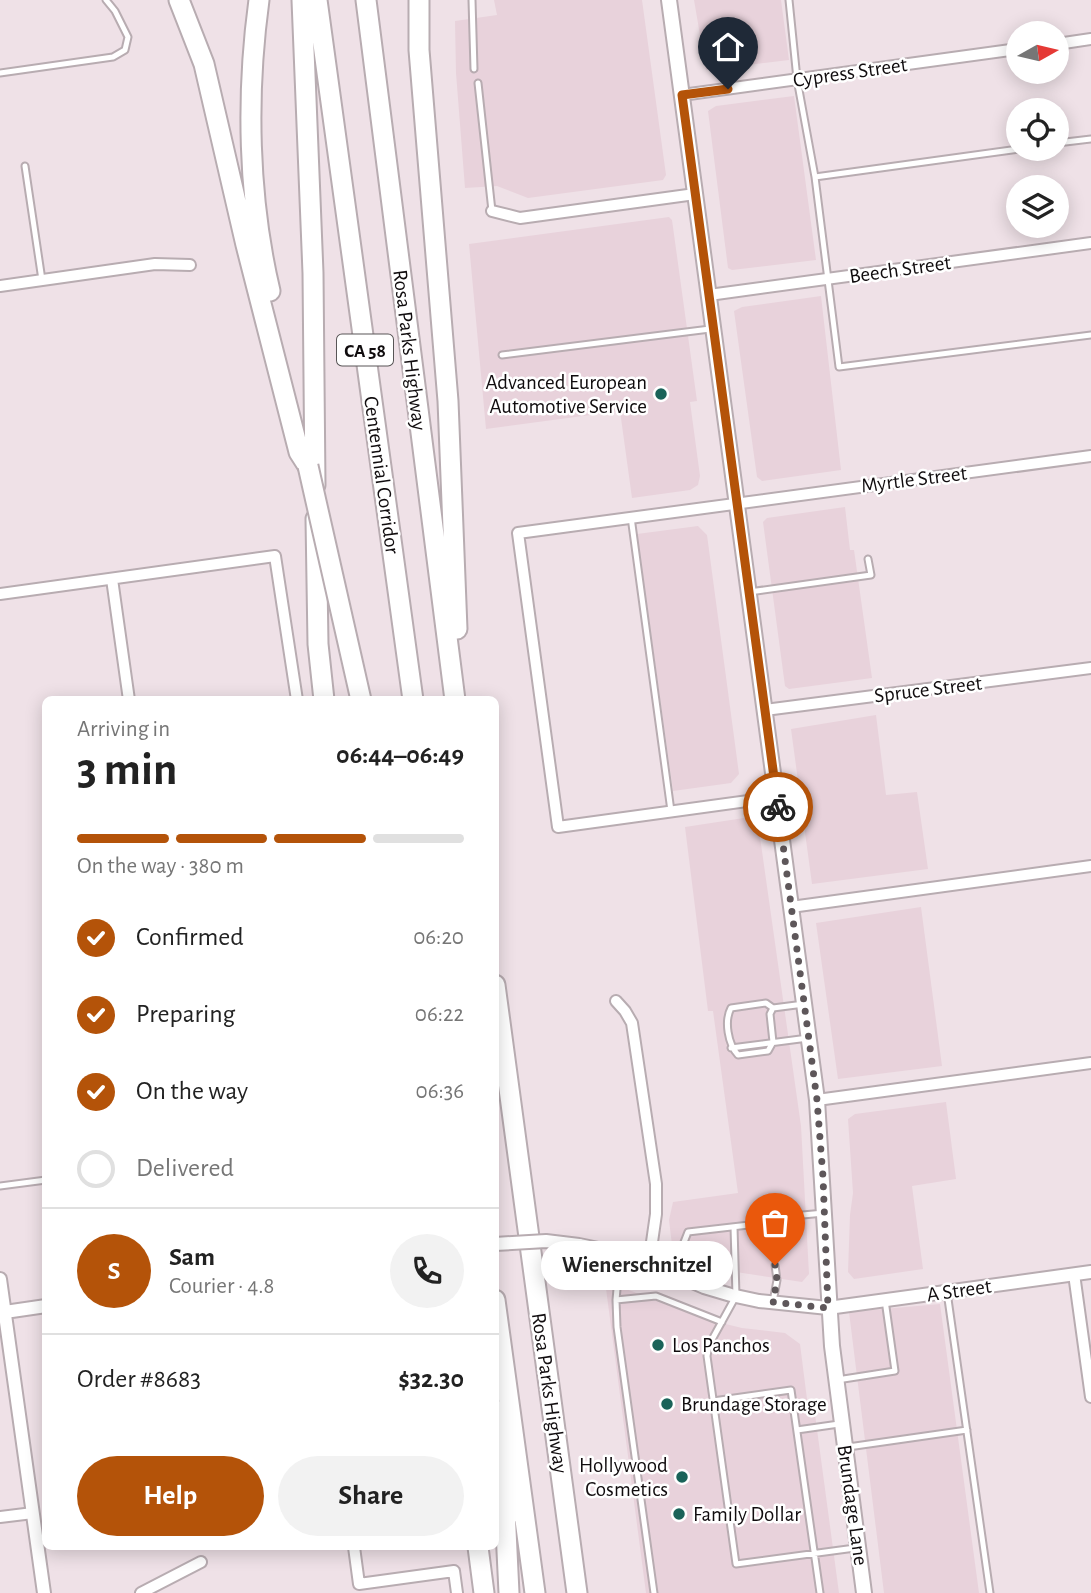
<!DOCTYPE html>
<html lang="en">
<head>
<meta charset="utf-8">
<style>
  :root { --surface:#fff; --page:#f2f2f2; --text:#222; --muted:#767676; --line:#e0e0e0; --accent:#b45309 }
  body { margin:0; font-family:"Alegreya Sans",sans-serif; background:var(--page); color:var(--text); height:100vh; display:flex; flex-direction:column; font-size:26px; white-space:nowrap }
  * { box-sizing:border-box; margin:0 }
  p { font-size:23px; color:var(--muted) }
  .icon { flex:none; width:38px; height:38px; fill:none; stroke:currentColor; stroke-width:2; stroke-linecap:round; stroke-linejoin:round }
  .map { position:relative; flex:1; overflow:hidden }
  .side { position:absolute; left:42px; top:696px; width:457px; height:854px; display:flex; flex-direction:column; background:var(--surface); border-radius:10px; box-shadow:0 4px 18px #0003 }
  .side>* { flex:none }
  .needle { width:46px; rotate:82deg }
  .tools { position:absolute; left:1006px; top:21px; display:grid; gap:14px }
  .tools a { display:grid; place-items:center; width:63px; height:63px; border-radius:50%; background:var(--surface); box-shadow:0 4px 18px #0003; font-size:35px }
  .pin { position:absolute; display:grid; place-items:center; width:60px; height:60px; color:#fff; margin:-72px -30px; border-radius:50% 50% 50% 0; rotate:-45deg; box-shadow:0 0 7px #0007 }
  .pin .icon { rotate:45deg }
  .courier { position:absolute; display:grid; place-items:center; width:70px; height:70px; margin:-35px; border:5px solid #b45309; border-radius:50%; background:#fff; color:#222; box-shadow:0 2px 9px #0007 }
  .bubble { position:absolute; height:49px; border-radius:24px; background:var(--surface); box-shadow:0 4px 18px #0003; font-size:23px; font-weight:700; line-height:49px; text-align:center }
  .headline em { font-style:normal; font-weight:700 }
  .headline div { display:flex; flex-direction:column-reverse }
  .headline { display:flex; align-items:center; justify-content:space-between; height:119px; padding:0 35px }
  h1 { font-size:46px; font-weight:700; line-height:52px }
  .bar { display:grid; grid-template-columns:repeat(4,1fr); gap:10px 7px; align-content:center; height:84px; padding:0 35px }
  .bar i { height:9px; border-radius:5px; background:var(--line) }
  .bar .selected { background:var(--accent) }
  .bar p { grid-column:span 4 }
  .line { display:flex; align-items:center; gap:18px; padding:0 35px; border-top:2px solid var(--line) }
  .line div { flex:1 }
  .round { display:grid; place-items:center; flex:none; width:74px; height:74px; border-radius:37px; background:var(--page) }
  ol { padding:0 35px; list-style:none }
  li { display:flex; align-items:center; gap:21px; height:77px }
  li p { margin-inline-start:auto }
  li .icon { padding:7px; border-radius:50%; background:var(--accent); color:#fff; stroke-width:4 }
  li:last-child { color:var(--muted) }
  li i { width:38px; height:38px; border:4px solid var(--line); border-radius:50% }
  .cta { display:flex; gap:14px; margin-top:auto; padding:14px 35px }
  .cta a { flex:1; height:80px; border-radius:42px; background:var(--accent); color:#fff; font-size:28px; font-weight:700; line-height:80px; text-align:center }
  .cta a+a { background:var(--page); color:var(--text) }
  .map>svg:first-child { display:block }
</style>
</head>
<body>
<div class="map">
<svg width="1091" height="1593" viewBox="0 0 1091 1593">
  <rect width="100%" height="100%" fill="#efe1e7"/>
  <!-- built -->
  <path fill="#e8d2db" d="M494 0H642L666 175 663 180 528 198 497 186 465 188 456 73 455 21 497 15Z
    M694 0H781L789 60 706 70Z
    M794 96 816 260 732 270 728 268 708 111 716 106Z
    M669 217 672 220 697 401 690 402 700 476 698 485 690 490 632 498 620 411 486 429 469 244Z
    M821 296 841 470 762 481 757 477 734 311 742 307Z
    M845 507 850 550H854L872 678 789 689 785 686 763 522 767 518Z
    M698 526 707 535 739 774 731 783 673 791 637 534Z
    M876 715 886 795 917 792 928 869 812 884 791 729Z
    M757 816 801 1126 809 1274 802 1282 716 1269 672 1245 669 1220 673 1202 738 1193 713 1011H708L685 827Z
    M921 907 942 1066 838 1079 816 923Z
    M946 1102 956 1179 912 1186 923 1269 854 1279 848 1272 850 1215 853 1193 848 1119 855 1114Z
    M605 1281 705 1319 742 1328 785 1333 800 1344 808 1407H814L839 1593H646Z
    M940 1304 979 1593H884L849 1312Z"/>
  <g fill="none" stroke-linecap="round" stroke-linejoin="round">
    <!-- service casing -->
    <g stroke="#b8acb1" stroke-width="9">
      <path id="service" d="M472 0 474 69
        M789 0 797 79 815 177 839 367 1091 335
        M0 73 113 57 125 50 128 37 115 11 106 0
        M478 83 492 211
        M1057 143 1091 139
        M25 166 42 280
        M815 177 1019 149
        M502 355 710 329
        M631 517 671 811
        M749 592 871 575 868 559
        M773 1008 770 1014 773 1042 768 1051 738 1055C728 1044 724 1021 731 1008L766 1003 773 1008 804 1004
        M731 1048 808 1038
        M0 1186 46 1180
        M734 1227 736 1296 709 1345 707 1356 736 1564 855 1548
        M774 1255 771 1231 775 1222
        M620 1256 616 1300 656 1296 722 1322
        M672 1273 688 1232 775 1222 792 1216 824 1213
        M947 1292 990 1593
        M616 1300 617 1327 654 1593
        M773 1302 777 1280 775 1265
        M837 1380 895 1371 885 1300
        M713 1401 791 1390 820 1593
        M797 1430 839 1424
        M848 1447 967 1430"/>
    </g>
    <!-- minor casing -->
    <g stroke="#b8acb1" stroke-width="14">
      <path id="minor" d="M1057 44 1091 39
        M682 95 1018 49
        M492 211 520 218 695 194
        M0 286 155 264 190 265
        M709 295 1091 243
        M112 579 129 700
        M0 594 275 556 297 700
        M765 710 1091 668
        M777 797 558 827 518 533 1091 456
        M791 907 1091 866
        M616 1001 625 1011 632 1023 656 1184V1214L652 1242 646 1262
        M817 1100 1091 1063
        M1074 1274 1091 1397
        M0 1517 33 1513
        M354 1547 359 1584 454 1571 457 1593
        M141 1593 201 1562"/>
    </g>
    <!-- tertiary casing -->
    <g stroke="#b8acb1" stroke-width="16">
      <path id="tertiary" d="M579 1245 613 1252 646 1262 704 1287 731 1295 759 1301 828 1308 1091 1272
        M0 1279 44 1593
        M5 1312 46 1306"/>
    </g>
    <!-- secondary casing -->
    <g stroke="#b8acb1" stroke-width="18">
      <path id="secondary" d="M669 0 817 1100 832 1346 864 1593"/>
    </g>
    <!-- motorway casing -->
    <g stroke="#b8acb1" stroke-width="23">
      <path id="motorway" d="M179 0 204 64 246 245 299 452 308 466
        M259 0C246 95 248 198 270 291
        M302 0 313 273 315 485
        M317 0 413 700
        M366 0 455 700
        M419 0V50L448 401 457 629
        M316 519 318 644 324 700
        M495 985 577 1593
        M495 1300 535 1593
        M495 1410 511 1513
        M507 1499 505 1509 509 1593
        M478 1547 484 1593"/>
    </g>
    <!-- service -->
    <use href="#service" stroke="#fff" stroke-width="5"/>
    <!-- minor -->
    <use href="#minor" stroke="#fff" stroke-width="10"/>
    <!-- tertiary -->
    <use href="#tertiary" stroke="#fff" stroke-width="12"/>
    <!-- secondary -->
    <use href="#secondary" stroke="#fff" stroke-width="14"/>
    <!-- motorway -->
    <use href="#motorway" stroke="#fff" stroke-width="19"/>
    <!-- tertiary-bridge casing -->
    <g stroke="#b8acb1" stroke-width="16" stroke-linecap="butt">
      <path id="tertiary-bridge" d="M495 1244 546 1241 579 1245"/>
    </g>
    <!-- motorway-bridge casing -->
    <g stroke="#b8acb1" stroke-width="23" stroke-linecap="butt">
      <path id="motorway-bridge" d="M308 466 361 700"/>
    </g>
    <!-- tertiary-bridge -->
    <use href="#tertiary-bridge" stroke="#fff" stroke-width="12"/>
    <!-- motorway-bridge -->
    <use href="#motorway-bridge" stroke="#fff" stroke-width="19"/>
  </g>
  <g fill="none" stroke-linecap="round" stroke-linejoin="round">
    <!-- done -->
    <path stroke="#5e575a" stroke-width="7" stroke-dasharray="0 12.6" d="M775 1265 777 1280 773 1302 828 1308 823 1177 817 1100 778 807"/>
    <!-- route -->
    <path stroke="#b45309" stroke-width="9" d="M728 89 682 95 778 807"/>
  </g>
  <!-- markers -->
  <g fill="#1a6359" stroke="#fff" stroke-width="2.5">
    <circle cx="661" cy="394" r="7"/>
    <circle cx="658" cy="1345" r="7"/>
    <circle cx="667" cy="1404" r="7"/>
    <circle cx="682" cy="1477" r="7"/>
    <circle cx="679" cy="1514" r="7"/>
  </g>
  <g text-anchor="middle" stroke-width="5" stroke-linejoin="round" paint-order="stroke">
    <!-- shield labels -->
    <rect fill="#fff" stroke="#585556" stroke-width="2" x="337" y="334.5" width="56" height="31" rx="5"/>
    <g font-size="19" font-weight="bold" fill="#100c0e">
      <text x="365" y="357">CA 58</text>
    </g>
    <!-- street labels -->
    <g font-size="21" fill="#100c0e" stroke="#fff">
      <text transform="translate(850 72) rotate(-8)" y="7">Cypress Street</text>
      <text transform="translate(900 269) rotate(-8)" y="7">Beech Street</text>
      <text transform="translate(410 350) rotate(83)" y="7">Rosa Parks Highway</text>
      <text transform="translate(382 475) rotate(82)" y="7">Centennial Corridor</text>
      <text transform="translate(914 479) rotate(-7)" y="7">Myrtle Street</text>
      <text transform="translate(928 689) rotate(-7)" y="7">Spruce Street</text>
      <text transform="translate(959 1290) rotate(-8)" y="7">A Street</text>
      <text transform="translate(550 1393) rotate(82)" y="7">Rosa Parks Highway</text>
      <text transform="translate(853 1505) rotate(82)" y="7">Brundage Lane</text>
    </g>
    <!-- poi labels -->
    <g font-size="21" fill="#100c0e" stroke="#fff" text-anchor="start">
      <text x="647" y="389" text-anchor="end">Advanced European<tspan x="647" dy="24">Automotive Service</tspan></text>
      <text x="672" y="1352">Los Panchos</text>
      <text x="681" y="1411">Brundage Storage</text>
      <text x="668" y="1472" text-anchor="end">Hollywood<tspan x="668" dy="24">Cosmetics</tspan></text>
      <text x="693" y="1521">Family Dollar</text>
    </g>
  </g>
</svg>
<div class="tools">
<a><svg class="needle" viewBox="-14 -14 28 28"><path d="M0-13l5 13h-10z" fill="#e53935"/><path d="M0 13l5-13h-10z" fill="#767676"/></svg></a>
<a><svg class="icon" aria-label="locate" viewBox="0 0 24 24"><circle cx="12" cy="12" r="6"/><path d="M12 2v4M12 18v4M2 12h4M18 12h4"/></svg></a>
<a><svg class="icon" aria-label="layers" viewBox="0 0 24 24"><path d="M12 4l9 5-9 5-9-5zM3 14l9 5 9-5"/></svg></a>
</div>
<div class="pin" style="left:775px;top:1265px;background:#ea580c"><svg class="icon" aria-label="bag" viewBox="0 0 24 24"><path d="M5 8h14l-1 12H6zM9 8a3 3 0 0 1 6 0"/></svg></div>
<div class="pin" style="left:728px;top:89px;background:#1f2937"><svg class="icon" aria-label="home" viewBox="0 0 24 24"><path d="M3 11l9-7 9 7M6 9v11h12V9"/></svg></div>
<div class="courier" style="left:778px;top:807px"><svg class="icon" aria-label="bike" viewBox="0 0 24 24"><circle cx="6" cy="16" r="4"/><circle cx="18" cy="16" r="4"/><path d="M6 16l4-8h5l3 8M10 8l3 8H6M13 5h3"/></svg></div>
<div class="bubble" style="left:541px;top:1241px;width:192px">Wienerschnitzel</div>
<section class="side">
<div class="headline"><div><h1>3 min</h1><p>Arriving in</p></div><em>06:44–06:49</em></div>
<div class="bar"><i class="selected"></i><i class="selected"></i><i class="selected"></i><i></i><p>On the way · 380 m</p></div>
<ol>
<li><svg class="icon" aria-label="check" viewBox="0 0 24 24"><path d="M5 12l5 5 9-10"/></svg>Confirmed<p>06:20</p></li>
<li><svg class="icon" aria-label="check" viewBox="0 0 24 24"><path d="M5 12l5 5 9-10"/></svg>Preparing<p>06:22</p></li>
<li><svg class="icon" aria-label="check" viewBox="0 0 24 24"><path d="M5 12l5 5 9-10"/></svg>On the way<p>06:36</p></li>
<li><i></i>Delivered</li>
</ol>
<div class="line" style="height:126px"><b class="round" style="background:var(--accent);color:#fff">S</b><div><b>Sam</b><p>Courier · 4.8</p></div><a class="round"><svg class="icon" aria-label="phone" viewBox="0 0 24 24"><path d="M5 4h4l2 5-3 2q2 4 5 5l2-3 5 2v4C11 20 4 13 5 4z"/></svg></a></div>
<div class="line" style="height:91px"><div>Order #8683</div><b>$32.30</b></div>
<div class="cta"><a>Help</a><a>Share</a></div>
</section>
</div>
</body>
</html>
